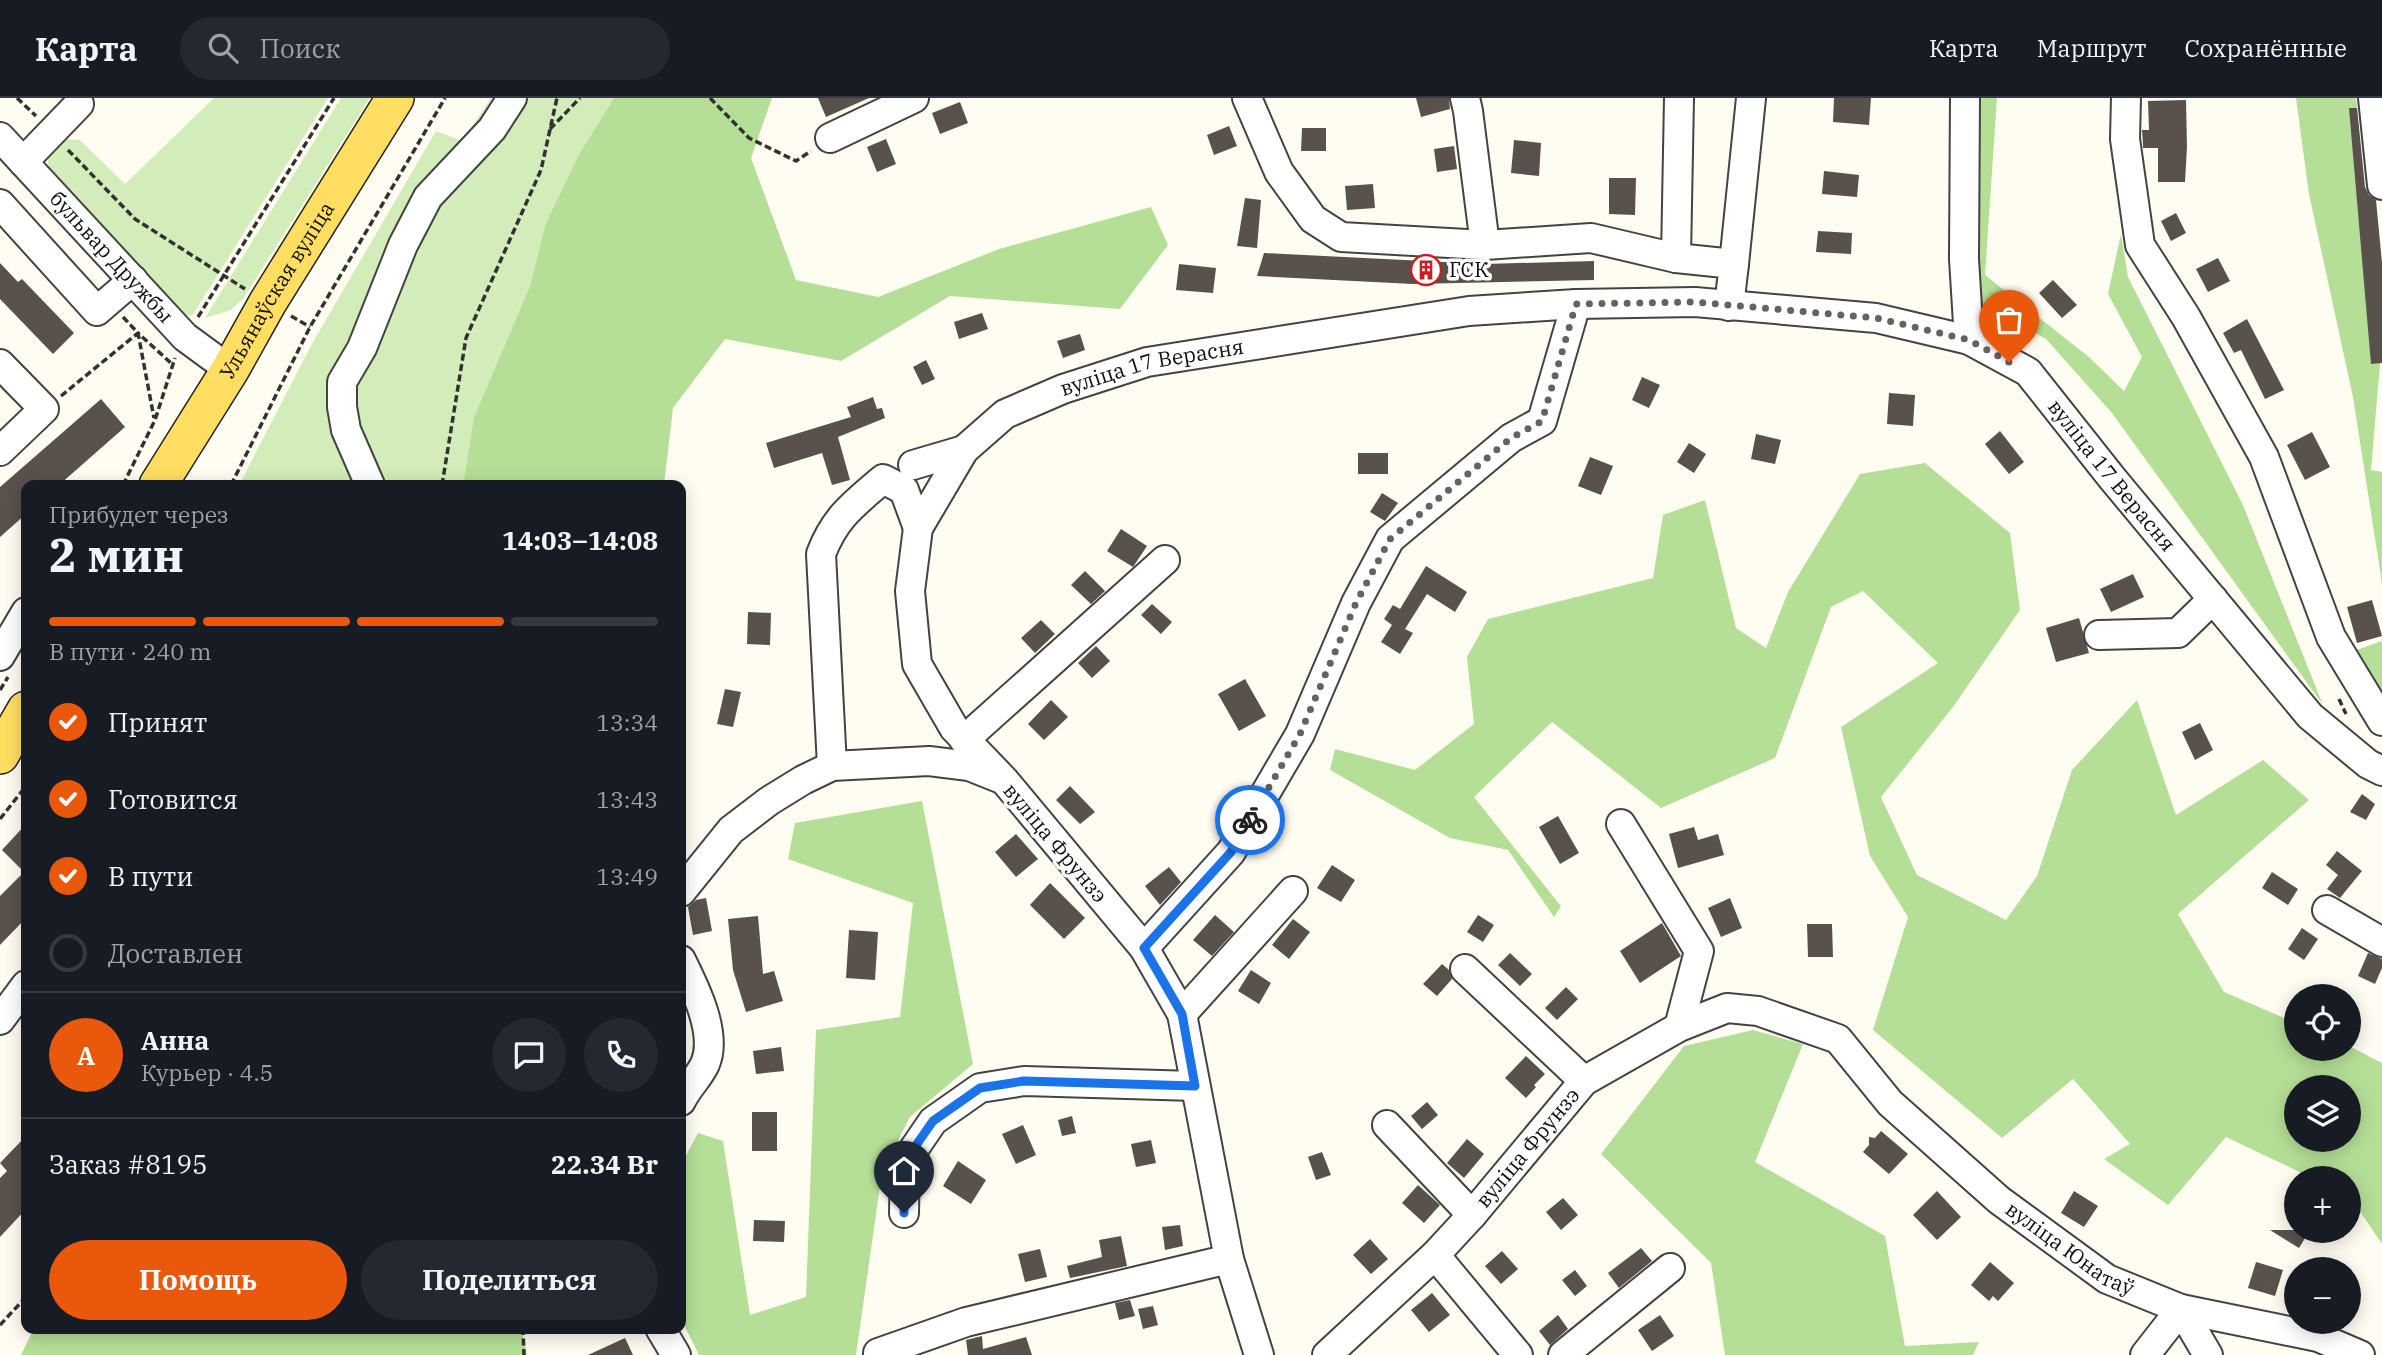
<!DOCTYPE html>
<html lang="ru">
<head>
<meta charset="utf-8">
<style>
  :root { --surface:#171b24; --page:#242831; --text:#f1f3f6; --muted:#9ea1a6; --line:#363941; --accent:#ea580c }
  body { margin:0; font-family:"IBM Plex Serif",serif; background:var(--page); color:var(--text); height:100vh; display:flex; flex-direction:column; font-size:26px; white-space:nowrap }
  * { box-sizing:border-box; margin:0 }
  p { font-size:23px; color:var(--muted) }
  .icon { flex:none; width:38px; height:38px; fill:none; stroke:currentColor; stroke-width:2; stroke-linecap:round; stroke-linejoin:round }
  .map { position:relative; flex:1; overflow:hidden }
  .side { position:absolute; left:21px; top:382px; width:665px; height:854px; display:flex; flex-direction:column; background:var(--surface); border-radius:14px; box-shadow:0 4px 18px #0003 }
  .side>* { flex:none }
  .fabs { position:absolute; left:2284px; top:886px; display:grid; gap:14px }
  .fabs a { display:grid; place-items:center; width:77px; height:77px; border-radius:50%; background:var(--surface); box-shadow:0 4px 18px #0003; font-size:35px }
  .pin { position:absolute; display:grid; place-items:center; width:60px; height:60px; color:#fff; margin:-72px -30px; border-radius:50% 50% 50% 0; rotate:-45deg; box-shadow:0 0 7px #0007 }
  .pin .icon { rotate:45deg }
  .courier { position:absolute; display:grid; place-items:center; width:70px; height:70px; margin:-35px; border:5px solid #1a73e8; border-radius:50%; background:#fff; color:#222; box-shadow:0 2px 9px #0007 }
  .overview em { font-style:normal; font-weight:700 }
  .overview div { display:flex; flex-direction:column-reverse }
  .overview { display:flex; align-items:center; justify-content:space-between; height:119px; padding:0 28px }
  h1 { font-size:46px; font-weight:700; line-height:52px }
  .bar { display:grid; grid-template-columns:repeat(4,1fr); gap:10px 7px; align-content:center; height:84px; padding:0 28px }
  .bar i { height:9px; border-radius:5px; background:var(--line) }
  .bar .active { background:var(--accent) }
  .bar p { grid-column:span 4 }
  .line { display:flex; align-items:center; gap:18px; padding:0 28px; border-top:2px solid var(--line) }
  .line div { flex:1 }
  .round { display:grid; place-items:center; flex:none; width:74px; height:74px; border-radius:37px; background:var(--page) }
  ol { padding:0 28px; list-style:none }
  li { display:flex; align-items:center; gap:21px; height:77px }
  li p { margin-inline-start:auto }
  li .icon { padding:7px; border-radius:50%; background:var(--accent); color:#fff; stroke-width:4 }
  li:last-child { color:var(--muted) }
  li i { width:38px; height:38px; border:4px solid var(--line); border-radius:50% }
  .action { display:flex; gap:14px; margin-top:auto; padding:14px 28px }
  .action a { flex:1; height:80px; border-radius:42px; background:var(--accent); color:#fff; font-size:28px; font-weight:700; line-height:80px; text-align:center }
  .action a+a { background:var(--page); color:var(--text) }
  header { display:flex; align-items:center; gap:42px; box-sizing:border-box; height:98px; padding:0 35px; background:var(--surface); border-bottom:2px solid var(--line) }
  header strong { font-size:33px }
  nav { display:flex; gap:38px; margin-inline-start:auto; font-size:24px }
  .search { width:490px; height:63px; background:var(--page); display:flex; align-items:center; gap:18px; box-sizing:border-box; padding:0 24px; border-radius:38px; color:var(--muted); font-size:26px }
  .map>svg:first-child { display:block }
</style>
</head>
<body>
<header>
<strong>Карта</strong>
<div class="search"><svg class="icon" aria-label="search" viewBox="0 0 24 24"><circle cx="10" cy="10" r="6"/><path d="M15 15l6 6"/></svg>Поиск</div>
<nav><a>Карта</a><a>Маршрут</a><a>Сохранённые</a></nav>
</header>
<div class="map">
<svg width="2382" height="1257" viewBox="0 0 2382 1257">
  <rect width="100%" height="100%" fill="#fffdf2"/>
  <!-- green -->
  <path fill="#d2edb9" d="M214 0H328L192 218 175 214 49 73 47 57 64 41 80 42 125 86Z
    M341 0H370L243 201 231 212 205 220Z
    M491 0H614L579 56 545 127 530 188 474 319 463 387H239L313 244 436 33 462 43Z"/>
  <!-- forest -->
  <path fill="#b5df97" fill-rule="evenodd" d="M614 0H772L751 60 796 182 878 199 999 151 1151 109 1168 147 1120 211 950 198 841 263 725 241 673 310 664 387H463L474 319 530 188 545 127 579 56Z
    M1975 0H1997L1985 177 2089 259 2124 293 2142 259 2108 196 2121 136 2128 179 2243 407 2323 607 2112 315 2046 241 1974 203Z
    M2296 0H2356L2380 266 2371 372 2382 374V485L2353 299 2309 96Z
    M1925 365 2010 435 2020 512 1953 609 1881 699 1917 777 2006 822 2037 778 2072 672 2137 602 2176 717 2263 662 2309 702 2178 816 2224 894 2296 925V950H2348L2349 948 2382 965V1146L2349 1097 2348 1080H2312L2226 1039 2168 1107 2104 1061 2130 1046 2073 981 2002 1040 1873 932 1908 819 1870 758 1841 629 1938 565 1863 493 1831 509 1775 660 1661 710 1552 624 1474 699 1561 808 1554 819 1508 752 1450 740 1330 672 1335 651 1415 672 1474 626 1467 559 1488 521 1653 480 1663 417 1705 402 1736 530 1766 550 1788 494 1860 376ZM2296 989H2348V1041H2296Z
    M2382 543V602L2351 554Z
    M922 703 973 966 910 1019 882 1074 856 1257H699L681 1221V1067L698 1035 723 1043 750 1217 806 1199 816 932 900 919 913 805 788 761 795 725Z
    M1753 932 1803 946 1755 1064 1885 1138 1905 1248 1979 1244 1973 1257H1725L1711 1165 1601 1056 1684 948Z
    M34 1230H521L527 1257H21Z"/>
  <!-- building -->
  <path fill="#59514b" d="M818 0H869L826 19Z
    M1416 0H1449L1450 11 1421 19Z
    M1834 0H1871L1869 27 1833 24Z
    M2186 2 2187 49 2185 84H2158V50H2143V47L2142 32H2149L2148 3Z
    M960 4 968 25 940 36 932 15Z
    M2349 10H2357L2365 89 2369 97 2376 102 2382 165V265L2371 266Z
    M1229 28 1237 48 1214 57 1207 37Z
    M1302 30H1326V53H1301Z
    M886 41 896 66 877 74 867 49Z
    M1514 42 1541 45 1539 78 1511 75Z
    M1454 48 1457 71 1437 74 1434 51Z
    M1824 73 1859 77 1857 99 1822 96Z
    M1609 80H1636L1635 117 1609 116Z
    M1373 86 1375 110 1347 112 1345 88Z
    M1245 100 1261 102 1257 150 1237 148Z
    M2176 115 2186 135 2171 143 2161 123Z
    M1818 133 1852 135 1851 156 1816 154Z
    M1264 155 1485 166 1594 163V182L1413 186 1257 178Z
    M2218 160 2230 183 2208 194 2196 171Z
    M0 165 18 184 22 181 74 235 53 256 0 201Z
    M1179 166 1216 170 1213 195 1176 192Z
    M2053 182 2077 207 2062 220 2039 195Z
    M982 215 988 231 959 241 954 224Z
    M2247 221 2284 292 2265 301 2241 252 2234 255 2223 235Z
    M1080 236 1085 252 1063 260 1057 243Z
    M926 262 935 281 922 287 913 269Z
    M1642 279 1660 287 1649 310 1632 302Z
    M1889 295 1915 297 1913 328 1887 326Z
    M873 299 877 311 882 310 885 320 838 339 850 382 832 387 822 355 774 370 766 345 851 319 847 309Z
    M101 301 125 329 59 387H26V416L0 439V389Z
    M2000 333 2024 364 2009 376 1985 346Z
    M2312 334 2330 369 2305 382 2287 347Z
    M1756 336 1781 342 1775 366 1751 361Z
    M1689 345 1706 356 1694 375 1677 364Z
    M1358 355H1388V376H1358Z
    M1590 359 1613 368 1601 397 1578 388Z
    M1382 395 1398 405 1385 423 1370 414Z
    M1121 431 1147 448 1133 469 1107 453Z
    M1426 468 1467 494 1455 514 1427 496 1405 531 1413 535 1400 556 1381 544 1392 527 1384 521 1393 507 1400 511Z
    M1085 473 1105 493 1091 506 1071 487Z
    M2133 476 2144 499 2111 514 2100 491Z
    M2372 502 2382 538 2357 545 2347 509Z
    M1152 506 1172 524 1161 536 1141 517Z
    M748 514 771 515 770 547 747 546Z
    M2079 520 2089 555 2056 564 2046 530Z
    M1041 522 1055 536 1035 555 1021 540Z
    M1096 548 1110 563 1092 580 1078 565Z
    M1245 581 1266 618 1239 633 1218 596Z
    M725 591 741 594 733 629 717 626Z
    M1051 602 1068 619 1044 642 1028 626Z
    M2200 625 2213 652 2195 662 2182 634Z
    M1070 688 1095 714 1080 726 1056 702Z
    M2362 696 2375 706 2366 722 2350 714Z
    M1558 718 1579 755 1560 766 1539 729Z
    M26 726V820L0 847V798L24 774 2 752Z
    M1694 729 1698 742 1718 736 1724 757 1678 770 1669 736Z
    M1016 736 1038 761 1016 779 995 754Z
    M2337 753 2362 773 2340 800 2327 791 2338 777 2326 767Z
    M1332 767 1355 782 1341 804 1317 790Z
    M1169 769 1181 784 1160 807 1145 788Z
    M2272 774 2298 791 2288 807 2262 790Z
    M1050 785 1085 820 1064 841 1030 807Z
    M706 800 712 833 693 837 688 809 696 802Z
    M1730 800 1742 830 1721 839 1708 810Z
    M1215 817 1234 834 1212 858 1193 842Z
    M1478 817 1494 827 1483 844 1467 834Z
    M758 818 763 876 774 873 783 903 746 914 733 872 728 821Z
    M1293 821 1310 834 1289 861 1272 847Z
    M1662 825 1681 858 1640 885 1620 853Z
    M1807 826H1832L1833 859H1808Z
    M2302 830 2318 841 2304 862 2288 851Z
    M849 832 878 834 875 882 846 880Z
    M1510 855 1532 876 1520 888 1498 867Z
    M2368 855 2382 861V870L2375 886 2358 878Z
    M1442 866 1449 872 1452 881 1437 898 1423 886Z
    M1251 872 1271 885 1259 906 1238 893Z
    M1566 889 1578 901 1557 922 1545 910Z
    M781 949 784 973 756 976 753 953Z
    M1526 958 1545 976 1534 987 1536 989 1526 1000 1505 980Z
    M1427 1004 1438 1017 1422 1031 1411 1018Z
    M752 1014H777V1053H752Z
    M1072 1018 1076 1035 1062 1038 1058 1022Z
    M1023 1027 1036 1057 1016 1066 1002 1036Z
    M1881 1033 1908 1056 1889 1076 1863 1054 1869 1047V1039L1875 1040Z
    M26 1038V1111L0 1139V1080L7 1073 0 1065Z
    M1467 1041 1484 1056 1464 1080 1447 1065Z
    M1151 1042 1156 1065 1136 1069 1131 1046Z
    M1322 1054 1331 1077 1316 1082 1308 1059Z
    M958 1063 986 1082 971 1106 943 1088Z
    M1418 1087 1440 1107 1424 1125 1402 1105Z
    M1937 1093 1961 1119 1937 1142 1913 1117Z
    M2074 1093 2098 1108 2084 1129 2061 1115Z
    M1563 1100 1578 1117 1561 1132 1546 1114Z
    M754 1122 785 1123 784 1144 753 1143Z
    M1180 1127 1183 1148 1165 1152 1162 1129Z
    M2270 1132H2310L2299 1150Z
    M1121 1138 1127 1168 1070 1180 1067 1168 1102 1159 1099 1142Z
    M1370 1141 1388 1161 1371 1176 1353 1157Z
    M1641 1150 1652 1163 1619 1190 1608 1175Z
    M1040 1151 1047 1179 1025 1184 1018 1156Z
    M1502 1153 1518 1171 1501 1186 1485 1168Z
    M1990 1164 2014 1185 1998 1203 1993 1198 1989 1203 1971 1187Z
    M2256 1164 2283 1172 2275 1198 2248 1190Z
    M1575 1172 1587 1188 1575 1198 1562 1182Z
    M1432 1195 1450 1217 1429 1234 1411 1212Z
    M1130 1202 1135 1218 1119 1222 1115 1205Z
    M1153 1208 1158 1227 1143 1231 1138 1211Z
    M1558 1217 1568 1231 1550 1247 1539 1233Z
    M1660 1217 1674 1238 1652 1253 1638 1232Z
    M982 1238 983 1251 1026 1239 1032 1257H968L966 1242Z
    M625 1240 633 1257H588Z"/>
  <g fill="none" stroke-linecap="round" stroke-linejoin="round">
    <!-- minor casing -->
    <g stroke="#434343" stroke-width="32">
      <g id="minor">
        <path d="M1247 0 1279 74 1313 121 1341 139 1485 147"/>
        <path d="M1465 0 1468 13 1485 147 1591 140 1676 160 1734 166 1729 208"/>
        <path d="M1965 0 1964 161 1969 242"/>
        <path d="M2126 0 2125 41 2140 147 2186 219 2264 359 2331 539 2382 623"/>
        <path d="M2373 0 2382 87"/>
        <path id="s1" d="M0 39 185 239 230 272"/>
        <path d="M830 40 914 0"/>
        <path d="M23 64 79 6"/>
        <path d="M0 106 97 213 133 182"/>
        <path d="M1676 160 1679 0"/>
        <path d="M1734 166 1751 0"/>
        <path d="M0 266 44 311 0 353"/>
        <path d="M913 367 964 352"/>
        <path d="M370 387 346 332 342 309V284L362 250 403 147 428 99 492 31 512 0"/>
        <path d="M2099 537 2178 535 2213 501"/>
        <path d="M0 558 26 514"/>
        <path d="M964 642 1165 462"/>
        <path d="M832 668 821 456C835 419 854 406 883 381L904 392 918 430"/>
        <path d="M1621 726 1699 853 1679 929"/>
        <path d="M681 794 731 732 769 703 803 682 832 668 929 663 969 668 999 680"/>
        <path d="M2327 812 2382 844"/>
        <path d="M1144 850 1231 754 1300 636 1356 505 1390 441 1511 340 1542 323 1576 206"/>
        <path d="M681 862C695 890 718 936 705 966 699 979 687 990 681 1003"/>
        <path d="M1465 871 1584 983"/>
        <path d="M1182 916 1293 793"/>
        <path d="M0 922 26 887"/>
        <path d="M1387 1027 1472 1117"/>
        <path d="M904 1115 905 1064 933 1023 980 990 1024 983 1195 988"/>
        <path d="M1435 1157 1518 1257"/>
        <path d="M660 1230 676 1257"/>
        <path d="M878 1255 966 1224 1229 1161"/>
        <path id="s2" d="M1259 1257 1229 1161 1182 916 1144 850 1004 682 954 630 917 566 910 493 918 430 964 352 1005 316 1063 291 1147 264 1469 213 1576 206 1695 204 1876 220 1969 242 2028 274 2112 380 2310 618 2368 666 2382 673"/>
        <path id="s3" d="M1327 1257 1435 1157 1472 1117 1584 983 1679 929 1727 910 1758 913 1838 941 1890 1005 1999 1102 2107 1181 2181 1211 2318 1239 2360 1257"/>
        <path d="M1563 1257 1670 1170"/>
        <path d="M2145 1257 2181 1211 2208 1257"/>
      </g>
    </g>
    <!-- major casing -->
    <g stroke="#212121" stroke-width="40">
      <g id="major">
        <path id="s4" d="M158 387 230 272 268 204 395 0"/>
        <path d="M0 657 26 612"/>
      </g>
    </g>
    <!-- path -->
    <path stroke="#323232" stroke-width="3.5" stroke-dasharray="7 3.5" stroke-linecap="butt" d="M17 0 36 18
      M710 0 749 40 796 63 811 53
      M550 31 580 0
      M68 52 135 121 245 191
      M291 218 310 229
      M123 219 138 235 154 320
      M198 219 334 0
      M61 298 138 235 172 266
      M123 387 155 322 175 260
      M231 387 310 229 445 0
      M442 387 466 240 541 72 557 0
      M0 592 8 579
      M2339 601 2346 616
      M0 721 26 688
      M0 1227 26 1199
      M523 1230 524 1257"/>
    <!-- minor -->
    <use href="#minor" stroke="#fff" stroke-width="28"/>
    <!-- major -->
    <use href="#major" stroke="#ffde62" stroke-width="37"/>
  </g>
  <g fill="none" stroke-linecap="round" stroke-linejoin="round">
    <!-- done -->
    <path stroke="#64635f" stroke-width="7" stroke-dasharray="0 12.6" d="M1250 722 1300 636 1356 505 1390 441 1511 340 1542 323 1576 206 1695 204 1876 220 1969 242 2009 264"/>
    <!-- route -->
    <path stroke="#1a73e8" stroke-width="9" d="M904 1115 905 1063 933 1023 980 990 1024 983 1195 988 1182 916 1144 850 1231 754 1250 722"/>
  </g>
  <!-- icons -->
  <defs>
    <g id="building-ring" transform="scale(1.575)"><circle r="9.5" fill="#fff" stroke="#ca1e20" stroke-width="1.5"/><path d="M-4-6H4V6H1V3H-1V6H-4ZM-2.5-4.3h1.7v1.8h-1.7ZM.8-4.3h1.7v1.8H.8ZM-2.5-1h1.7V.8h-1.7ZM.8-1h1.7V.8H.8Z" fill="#ca1e20"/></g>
  </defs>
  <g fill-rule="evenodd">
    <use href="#building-ring" x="1426" y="172"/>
  </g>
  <g text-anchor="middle" stroke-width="7" stroke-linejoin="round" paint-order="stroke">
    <!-- street labels -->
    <g font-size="21" fill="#101010" stroke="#fff">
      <text dy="7" stroke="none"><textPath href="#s1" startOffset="164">бульвар Дружбы</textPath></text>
      <text dy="7" stroke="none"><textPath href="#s4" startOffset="228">Ульянаўская вуліца</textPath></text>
      <text dy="7" stroke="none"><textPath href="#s2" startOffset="1228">вуліца 17 Верасня</textPath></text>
      <text dy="7" stroke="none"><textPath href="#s2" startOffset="2254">вуліца 17 Верасня</textPath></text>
      <text transform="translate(1055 745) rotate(50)" y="7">вуліца Фрунзэ</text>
      <text dy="7" stroke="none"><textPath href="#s3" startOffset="289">вуліца Фрунзэ</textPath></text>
      <text dy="7" stroke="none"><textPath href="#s3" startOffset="968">вуліца Юнатаў</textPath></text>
    </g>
    <!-- poi labels -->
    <g font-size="21" fill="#101010" stroke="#fff" text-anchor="start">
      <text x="1449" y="179">ГСК</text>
    </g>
  </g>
</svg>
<div class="fabs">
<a><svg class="icon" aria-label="locate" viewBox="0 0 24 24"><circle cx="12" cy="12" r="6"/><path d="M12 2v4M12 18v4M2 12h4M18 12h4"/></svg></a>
<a><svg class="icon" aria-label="layers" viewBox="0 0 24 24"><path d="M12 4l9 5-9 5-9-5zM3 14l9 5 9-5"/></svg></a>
<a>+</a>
<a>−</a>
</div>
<div class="pin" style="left:2009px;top:264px;background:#ea580c"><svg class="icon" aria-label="bag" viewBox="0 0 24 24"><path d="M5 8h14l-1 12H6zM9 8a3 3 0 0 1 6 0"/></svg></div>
<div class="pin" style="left:904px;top:1115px;background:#1f2937"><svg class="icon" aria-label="home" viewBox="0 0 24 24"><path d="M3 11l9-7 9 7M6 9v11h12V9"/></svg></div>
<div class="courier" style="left:1250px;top:722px"><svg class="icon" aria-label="bike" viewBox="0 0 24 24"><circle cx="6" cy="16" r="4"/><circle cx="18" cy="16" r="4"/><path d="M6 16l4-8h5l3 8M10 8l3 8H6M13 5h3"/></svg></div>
<section class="side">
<div class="overview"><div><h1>2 мин</h1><p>Прибудет через</p></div><em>14:03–14:08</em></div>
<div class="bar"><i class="active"></i><i class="active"></i><i class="active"></i><i></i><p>В пути · 240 m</p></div>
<ol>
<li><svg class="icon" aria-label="check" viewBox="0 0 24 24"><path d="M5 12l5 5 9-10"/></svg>Принят<p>13:34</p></li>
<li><svg class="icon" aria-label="check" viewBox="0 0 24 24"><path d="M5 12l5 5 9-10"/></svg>Готовится<p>13:43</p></li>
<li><svg class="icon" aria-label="check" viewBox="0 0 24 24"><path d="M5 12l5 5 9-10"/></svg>В пути<p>13:49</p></li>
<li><i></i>Доставлен</li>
</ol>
<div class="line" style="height:126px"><b class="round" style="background:var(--accent);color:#fff">А</b><div><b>Анна</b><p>Курьер · 4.5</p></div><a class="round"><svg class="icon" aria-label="chat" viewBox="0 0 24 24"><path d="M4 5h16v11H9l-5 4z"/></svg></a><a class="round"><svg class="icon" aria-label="phone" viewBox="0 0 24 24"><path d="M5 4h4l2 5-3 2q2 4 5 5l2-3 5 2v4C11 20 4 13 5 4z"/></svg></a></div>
<div class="line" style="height:91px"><div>Заказ #8195</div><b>22.34 Br</b></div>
<div class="action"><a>Помощь</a><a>Поделиться</a></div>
</section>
</div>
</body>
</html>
